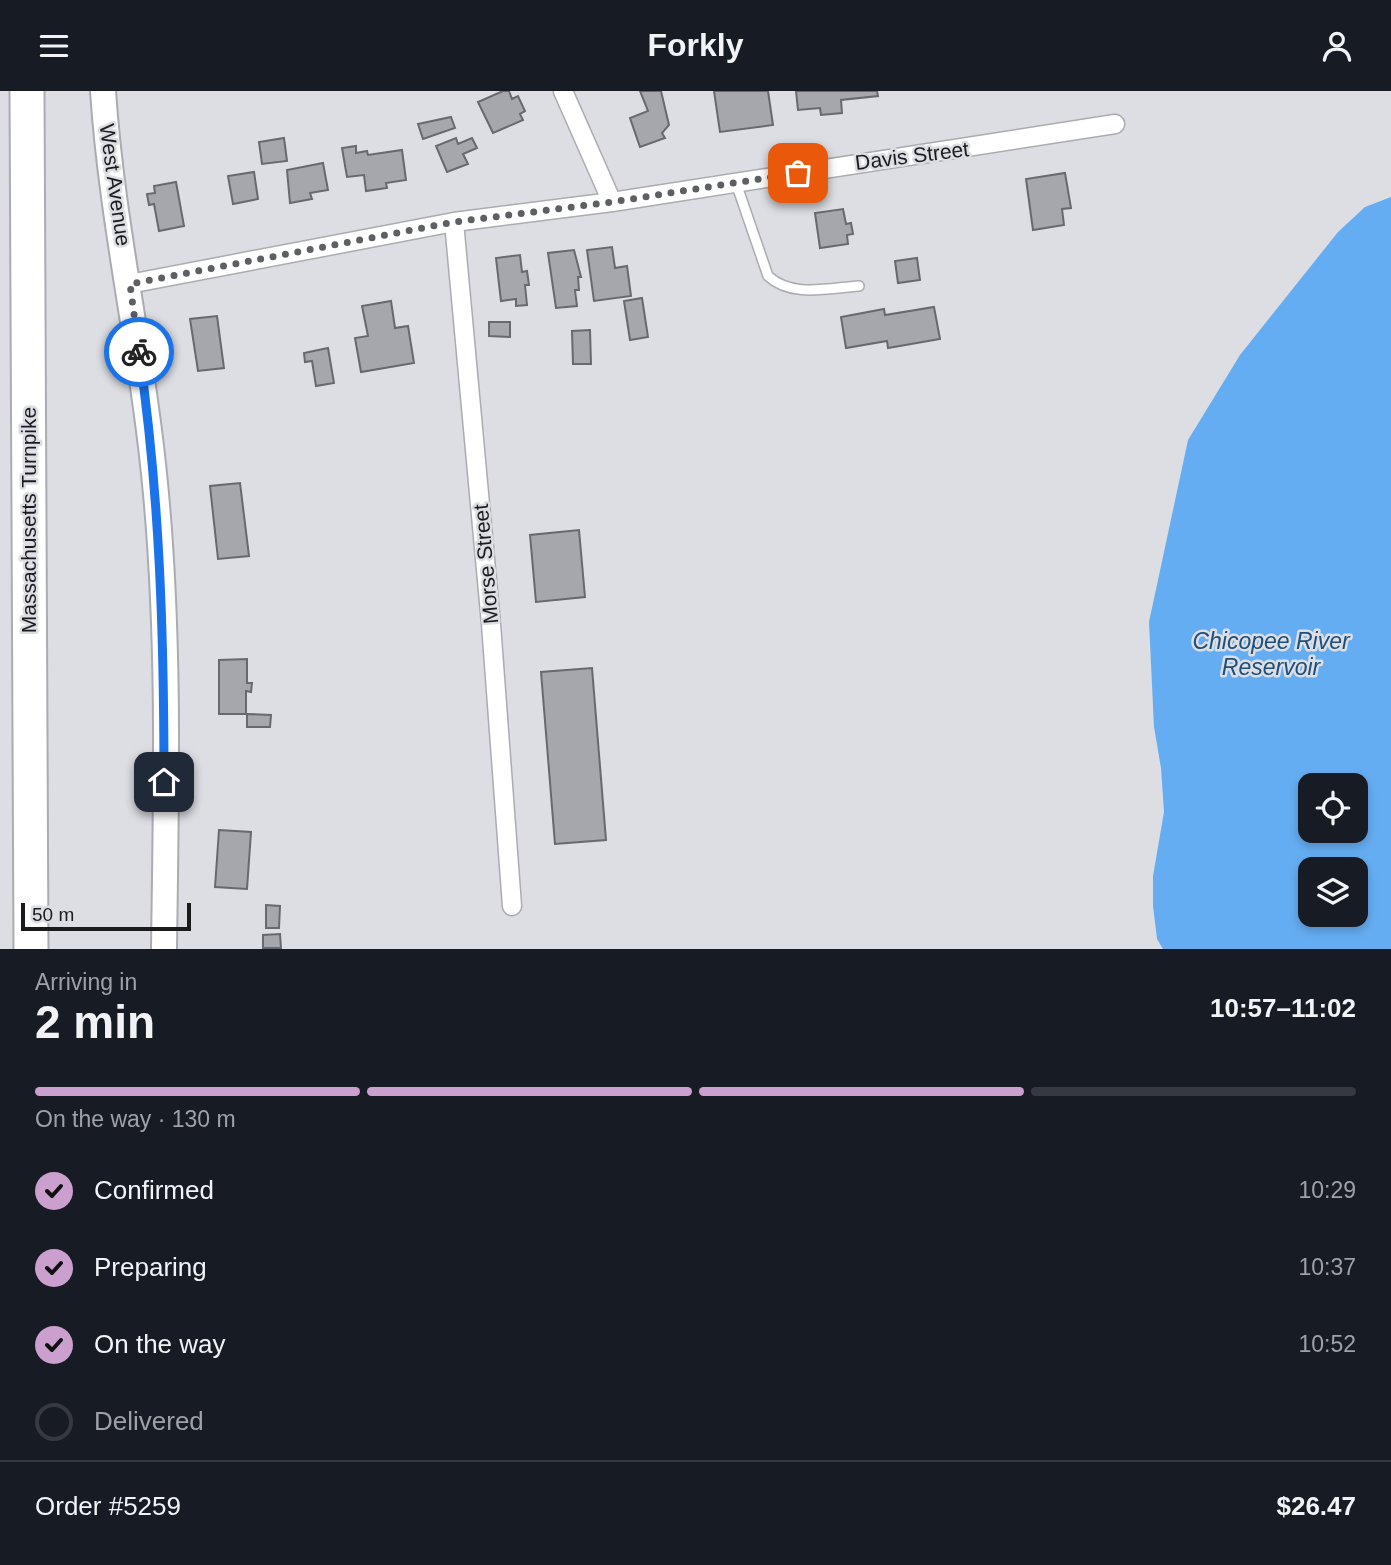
<!DOCTYPE html>
<html lang="en">
<head>
<meta charset="utf-8">
<style>
  :root { --surface:#171b24; --page:#242831; --text:#f1f3f6; --muted:#9ea1a6; --line:#363941; --accent:#cb9fce }
  body { margin:0; font-family:Helvetica,sans-serif; background:var(--page); color:var(--text); height:100vh; display:flex; flex-direction:column; font-size:26px; white-space:nowrap }
  * { box-sizing:border-box; margin:0 }
  p { font-size:23px; color:var(--muted) }
  .icon { flex:none; width:38px; height:38px; fill:none; stroke:currentColor; stroke-width:2; stroke-linecap:round; stroke-linejoin:round }
  .map { position:relative; height:858px; overflow:hidden }
  .drawer { display:flex; flex-direction:column; background:var(--surface); flex:1 }
  .drawer>* { flex:none }
  .controls { position:absolute; left:1298px; top:682px; display:grid; gap:14px }
  .controls a { display:grid; place-items:center; width:70px; height:70px; border-radius:14px; background:var(--surface); box-shadow:0 4px 10px #0003; font-size:35px }
  .scale { position:absolute; left:21px; bottom:18px; width:170px; box-sizing:border-box; padding-left:7px; border:4px solid #1a1b1d; border-top:0; font-size:19px; line-height:24px; white-space:nowrap; color:#1a1b1d; -webkit-text-stroke:5px #dcdee3; paint-order:stroke }
  .pin { position:absolute; display:grid; place-items:center; width:60px; height:60px; color:#fff; margin:-30px; border-radius:14px; box-shadow:0 4px 10px #0006 }
  .courier { position:absolute; display:grid; place-items:center; width:70px; height:70px; margin:-35px; border:5px solid #1a73e8; border-radius:50%; background:#fff; color:#222; box-shadow:0 2px 9px #0007 }
  .overview em { font-style:normal; font-weight:800 }
  .overview div { display:flex; flex-direction:column-reverse }
  .overview { display:flex; align-items:center; justify-content:space-between; height:119px; padding:0 35px }
  h1 { font-size:46px; font-weight:800; line-height:52px }
  .bar { display:grid; grid-template-columns:repeat(4,1fr); gap:10px 7px; align-content:center; height:84px; padding:0 35px }
  .bar i { height:9px; border-radius:5px; background:var(--line) }
  .bar .selected { background:var(--accent) }
  .bar p { grid-column:span 4 }
  .line { display:flex; align-items:center; gap:18px; padding:0 35px; border-top:2px solid var(--line) }
  .line div { flex:1 }
  ol { padding:0 35px; list-style:none }
  li { display:flex; align-items:center; gap:21px; height:77px }
  li p { margin-inline-start:auto }
  li .icon { padding:7px; border-radius:50%; background:var(--accent); color:#111; stroke-width:4 }
  li:last-child { color:var(--muted) }
  li i { width:38px; height:38px; border:4px solid var(--line); border-radius:50% }
  header { display:flex; justify-content:space-between; align-items:center; height:91px; padding:0 35px; background:var(--surface); font-size:32px; font-weight:800 }
  .map>svg:first-child { display:block }
</style>
</head>
<body>
<header><svg class="icon" aria-label="menu" viewBox="0 0 24 24"><path d="M4 6h16M4 12h16M4 18h16"/></svg>Forkly<svg class="icon" aria-label="person" viewBox="0 0 24 24"><circle cx="12" cy="8" r="4"/><path d="M4 21q1-7 8-7t8 7"/></svg></header>
<div class="map">
<svg width="1391" height="858" viewBox="0 0 1391 858">
  <rect width="100%" height="100%" fill="#dcdee3"/>
  <!-- water -->
  <path fill="#65adf2" fill-rule="evenodd" d="M1391 106V858H1163L1157 848 1153 815V785L1164 721 1161 677 1154 636 1149 531 1188 349 1240 264 1338 141 1365 116ZM1311 695H1356V740H1311ZM1311 779H1356V824H1311Z"/>
  <!-- building -->
  <path fill="#a5a7ac" stroke="#68696e" stroke-width="2" d="M503 0H509L512 8 518 5 525 20 520 23 523 29 493 42 478 11Z
    M640 0H661L669 34 662 42 665 47 640 56 630 27 648 20Z
    M714 0H768L773 34 720 41Z
    M796 0H877L878 5 841 9 842 22 821 24 820 17 798 19Z
    M451 26 455 37 423 48 418 33Z
    M284 47 287 70 262 73 259 51Z
    M456 47 458 53 472 47 477 57 463 63 468 73 447 81 436 55Z
    M356 55V62L367 60 368 64 402 59 406 89 386 92 387 97 366 100 364 84 347 86 342 57Z
    M323 72 328 99 310 102 312 108 290 112 287 79Z
    M254 81 258 108 233 113 228 85Z
    M1065 82 1071 117 1062 118 1064 134 1033 139 1026 88Z
    M176 91 184 135 159 140 154 113 149 114 147 103 155 102 154 95Z
    M843 118 846 133 851 132 853 143 847 144 848 153 820 157 815 122Z
    M612 156 615 177 627 175 631 205 594 210 587 159Z
    M574 159 581 186H578L579 199H575L577 215 556 217 548 162Z
    M520 164 522 181 527 180 529 194H525L527 214 516 215V208L501 210 496 167Z
    M917 167 920 189 898 192 895 170Z
    M642 207 648 246 630 249 624 210Z
    M391 210 395 237 408 235 414 272 361 281 355 247 368 245 362 215Z
    M934 216 940 248 888 257 887 250 846 257 841 226 884 218 885 224Z
    M217 225 224 277 198 280 190 228Z
    M489 231H510V246L489 245Z
    M590 239 591 273H573L572 240Z
    M328 257 334 292 316 295 312 270 305 271 304 262Z
    M240 392 249 465 218 468 210 395Z
    M579 439 585 506 536 511 530 444Z
    M247 568V592H252L251 601 246 600V623H219V569Z
    M592 577 606 749 555 753 541 581Z
    M247 623 271 624 270 636H247Z
    M219 739 251 741 247 798 215 796Z
    M266 814 280 815 279 837H266Z
    M280 843 281 857H263V844Z"/>
  <g fill="none" stroke-linecap="round" stroke-linejoin="round">
    <!-- service casing -->
    <g stroke="#aaacb1" stroke-width="12">
      <path id="service" d="M736 92 768 185C792 207 828 197 859 195"/>
    </g>
    <!-- minor casing -->
    <g stroke="#aaacb1" stroke-width="21">
      <path id="minor" d="M563 0 612 111
        M454 131 491 533 512 815
        M129 193 454 131 612 111 1115 33"/>
    </g>
    <!-- secondary casing -->
    <g stroke="#aaacb1" stroke-width="28">
      <path id="secondary" d="M103 0C112 135 144 268 156 403 170 554 166 707 164 858"/>
    </g>
    <!-- motorway casing -->
    <g stroke="#aaacb1" stroke-width="37">
      <path id="motorway" d="M27 0 31 858"/>
    </g>
    <!-- service -->
    <use href="#service" stroke="#fff" stroke-width="9"/>
    <!-- minor -->
    <use href="#minor" stroke="#fff" stroke-width="18"/>
    <!-- secondary -->
    <use href="#secondary" stroke="#fff" stroke-width="24"/>
    <!-- motorway -->
    <use href="#motorway" stroke="#fff" stroke-width="33"/>
  </g>
  <g fill="none" stroke-linecap="round" stroke-linejoin="round">
    <!-- done -->
    <path stroke="#5e5f62" stroke-width="7" stroke-dasharray="0 12.6" d="M139 261 130 193 454 131 612 111 798 82"/>
    <!-- route -->
    <path stroke="#1a73e8" stroke-width="9" d="M139 261C160 404 164 547 164 691"/>
  </g>
  <g text-anchor="middle" stroke-width="5" stroke-linejoin="round" paint-order="stroke">
    <!-- street labels -->
    <g font-size="21" fill="#1a1b1d" stroke="#dcdee3">
      <text transform="translate(912 65) rotate(-7)" y="7">Davis Street</text>
      <text transform="translate(115 94) rotate(82)" y="7">West Avenue</text>
      <text transform="translate(29 429) rotate(-90)" y="7">Massachusetts Turnpike</text>
      <text transform="translate(486 473) rotate(-95)" y="7">Morse Street</text>
    </g>
    <!-- water labels -->
    <g font-size="23" font-style="italic" fill="#1c4f7c" stroke="#dcdee3">
      <text x="1271" y="558">Chicopee River<tspan x="1271" dy="26">Reservoir</tspan></text>
    </g>
  </g>
</svg>
<div class="controls">
<a><svg class="icon" aria-label="locate" viewBox="0 0 24 24"><circle cx="12" cy="12" r="6"/><path d="M12 2v4M12 18v4M2 12h4M18 12h4"/></svg></a>
<a><svg class="icon" aria-label="layers" viewBox="0 0 24 24"><path d="M12 4l9 5-9 5-9-5zM3 14l9 5 9-5"/></svg></a>
</div>
<div class="scale">50 m</div>
<div class="pin" style="left:798px;top:82px;background:#ea580c"><svg class="icon" aria-label="bag" viewBox="0 0 24 24"><path d="M5 8h14l-1 12H6zM9 8a3 3 0 0 1 6 0"/></svg></div>
<div class="pin" style="left:164px;top:691px;background:#1f2937"><svg class="icon" aria-label="home" viewBox="0 0 24 24"><path d="M3 11l9-7 9 7M6 9v11h12V9"/></svg></div>
<div class="courier" style="left:139px;top:261px"><svg class="icon" aria-label="bike" viewBox="0 0 24 24"><circle cx="6" cy="16" r="4"/><circle cx="18" cy="16" r="4"/><path d="M6 16l4-8h5l3 8M10 8l3 8H6M13 5h3"/></svg></div>
</div>
<section class="drawer">
<div class="overview"><div><h1>2 min</h1><p>Arriving in</p></div><em>10:57–11:02</em></div>
<div class="bar"><i class="selected"></i><i class="selected"></i><i class="selected"></i><i></i><p>On the way · 130 m</p></div>
<ol>
<li><svg class="icon" aria-label="check" viewBox="0 0 24 24"><path d="M5 12l5 5 9-10"/></svg>Confirmed<p>10:29</p></li>
<li><svg class="icon" aria-label="check" viewBox="0 0 24 24"><path d="M5 12l5 5 9-10"/></svg>Preparing<p>10:37</p></li>
<li><svg class="icon" aria-label="check" viewBox="0 0 24 24"><path d="M5 12l5 5 9-10"/></svg>On the way<p>10:52</p></li>
<li><i></i>Delivered</li>
</ol>
<div class="line" style="height:91px"><div>Order #5259</div><b>$26.47</b></div>
</section>
</body>
</html>
